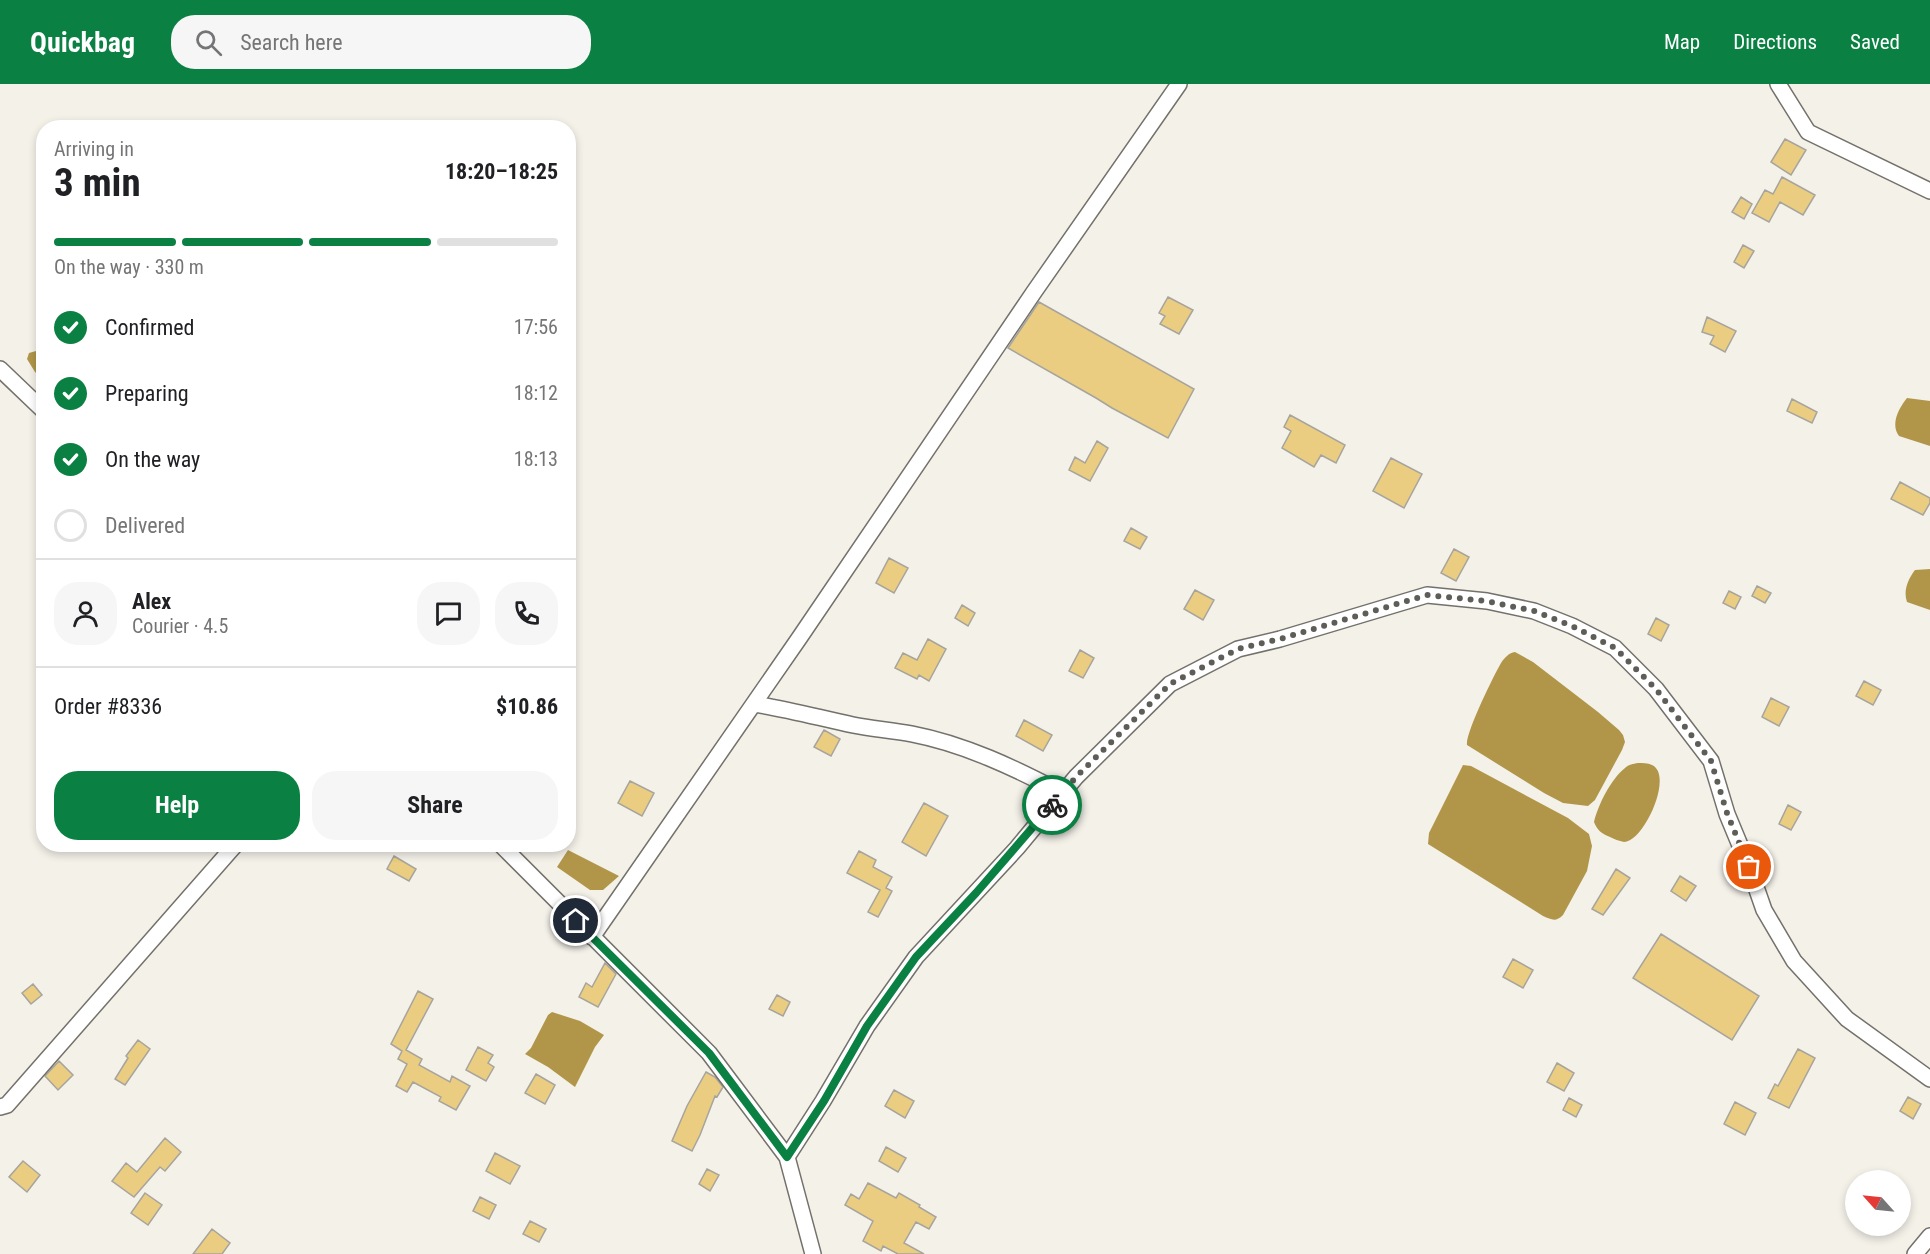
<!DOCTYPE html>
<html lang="en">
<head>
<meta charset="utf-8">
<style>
  :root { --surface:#fff; --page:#f6f6f6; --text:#202124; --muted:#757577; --line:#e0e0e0; --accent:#0b8043 }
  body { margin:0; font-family:"Roboto Condensed",sans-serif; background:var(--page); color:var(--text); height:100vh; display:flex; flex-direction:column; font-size:22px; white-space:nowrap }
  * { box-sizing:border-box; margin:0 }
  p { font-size:20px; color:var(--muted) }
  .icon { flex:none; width:33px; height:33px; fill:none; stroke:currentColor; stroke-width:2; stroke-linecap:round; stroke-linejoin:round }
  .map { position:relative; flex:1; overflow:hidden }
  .drawer { position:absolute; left:36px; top:36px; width:540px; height:732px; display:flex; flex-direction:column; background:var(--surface); border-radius:24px; box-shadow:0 3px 9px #0003 }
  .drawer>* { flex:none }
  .needle { width:39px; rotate:297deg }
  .tools { position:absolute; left:1845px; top:1086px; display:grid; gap:12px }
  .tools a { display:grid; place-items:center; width:66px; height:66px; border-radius:50%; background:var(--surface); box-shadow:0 3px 9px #0003; font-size:30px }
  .pin { position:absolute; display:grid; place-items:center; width:51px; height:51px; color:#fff; margin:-26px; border:3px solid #fff; border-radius:50%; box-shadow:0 2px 6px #0007 }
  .courier { position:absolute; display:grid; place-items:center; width:60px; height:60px; margin:-30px; border:4px solid #0b8043; border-radius:50%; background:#fff; color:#222; box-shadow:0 2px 8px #0007 }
  .summary em { font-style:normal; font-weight:700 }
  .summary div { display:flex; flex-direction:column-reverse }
  .summary { display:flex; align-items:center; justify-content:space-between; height:102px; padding:0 18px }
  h1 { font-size:39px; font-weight:700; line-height:45px }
  .bar { display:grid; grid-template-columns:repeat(4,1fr); gap:9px 6px; align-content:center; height:72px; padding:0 18px }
  .bar i { height:8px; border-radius:4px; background:var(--line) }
  .bar .on { background:var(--accent) }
  .bar p { grid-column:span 4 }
  .line { display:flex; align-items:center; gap:15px; padding:0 18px; border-top:2px solid var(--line) }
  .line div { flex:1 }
  .round { display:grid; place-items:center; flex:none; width:63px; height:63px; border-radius:24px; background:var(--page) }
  ol { padding:0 18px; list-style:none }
  li { display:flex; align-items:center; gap:18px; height:66px }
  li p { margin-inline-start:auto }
  li .icon { padding:6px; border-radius:50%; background:var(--accent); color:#fff; stroke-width:4 }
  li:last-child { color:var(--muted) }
  li i { width:33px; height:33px; border:3px solid var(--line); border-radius:50% }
  .primary-button { display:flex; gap:12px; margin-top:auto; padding:12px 18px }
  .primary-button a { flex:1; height:69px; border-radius:24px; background:var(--accent); color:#fff; font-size:24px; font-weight:700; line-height:69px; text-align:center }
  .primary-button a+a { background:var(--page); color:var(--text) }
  header { display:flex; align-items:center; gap:36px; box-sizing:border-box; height:84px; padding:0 30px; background:var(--accent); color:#fff }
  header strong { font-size:28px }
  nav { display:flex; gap:33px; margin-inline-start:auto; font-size:21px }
  .search { width:420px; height:54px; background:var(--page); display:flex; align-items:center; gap:15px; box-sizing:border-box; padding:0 21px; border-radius:24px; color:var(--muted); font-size:22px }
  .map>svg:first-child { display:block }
</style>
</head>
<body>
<header>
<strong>Quickbag</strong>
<div class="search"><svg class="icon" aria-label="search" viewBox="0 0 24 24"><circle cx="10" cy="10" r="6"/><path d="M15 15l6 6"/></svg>Search here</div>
<nav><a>Map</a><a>Directions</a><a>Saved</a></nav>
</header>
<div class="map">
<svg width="1930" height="1170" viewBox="0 0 1930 1170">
  <rect width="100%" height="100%" fill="#f4f1e9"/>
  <!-- water -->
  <path fill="#b1964a" d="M36 267 43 269V295L35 288 27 275 29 269Z
    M1907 314 1930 317V362L1899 352C1890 340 1899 324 1907 314Z
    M1930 485V526L1907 518C1903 507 1908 495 1915 486Z
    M1515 568 1533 578 1598 628 1619 646 1623 651 1625 658 1622 666 1595 716 1588 722 1563 719 1544 709 1467 661C1465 650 1494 591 1501 579 1505 573 1509 569 1515 568Z
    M1638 679C1642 679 1648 679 1652 681 1674 691 1644 758 1624 758 1619 757 1614 755 1610 753 1602 750 1597 746 1594 738 1598 721 1611 695 1625 684 1629 680 1633 680 1638 679Z
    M1463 681 1471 682 1568 734 1589 750 1592 762 1587 787 1563 831C1556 838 1552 836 1543 832L1428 760 1429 749Z
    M568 766 619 792 603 806H590L557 783Z
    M552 928 580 937 604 951 595 963 575 1003 548 983 525 970 531 964 548 931Z"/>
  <!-- building -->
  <path fill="#eacd81" stroke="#a6a49d" stroke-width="1.5" d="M1785 55 1806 66 1791 91 1771 78Z
    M1782 93 1815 111 1803 131 1780 118 1769 138 1752 129 1765 106 1773 110Z
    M1741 113 1752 120 1744 135 1732 128Z
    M1743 161 1754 167 1744 184 1734 178Z
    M1168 213 1193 226 1179 250 1160 240 1165 232 1159 229Z
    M1039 218 1194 305 1168 354 1112 324 1096 314 1008 264Z
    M1707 233 1736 247 1725 268 1710 260 1714 252 1702 248Z
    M1792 315 1817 328 1812 339 1787 327Z
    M1290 331 1345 361 1336 379 1321 371 1314 383 1282 364 1291 347 1284 343Z
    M1097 357 1108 364 1090 397 1069 386 1075 373 1085 379Z
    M1391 374 1422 390 1404 424 1373 407Z
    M1900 398 1930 414V419L1923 431 1891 415Z
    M1131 444 1147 453 1140 465 1124 457Z
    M1454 465 1469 473 1456 497 1441 489Z
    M889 474 908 484 894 509 876 499Z
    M1757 502 1771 509 1765 519 1752 512Z
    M1195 506 1214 516 1203 536 1184 525Z
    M1729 507 1741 513 1735 525 1723 519Z
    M962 521 975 529 968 542 955 534Z
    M1656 534 1669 541 1661 557 1648 550Z
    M928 555 946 565 929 597 919 591 917 595 895 584 903 569 917 576Z
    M1080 566 1094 574 1083 594 1069 587Z
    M1864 597 1881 606 1873 621 1856 612Z
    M1771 614 1789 623 1779 642 1762 633Z
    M1024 636 1052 651 1043 667 1016 652Z
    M824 646 840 655 831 672 814 663Z
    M630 697 654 709 642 732 618 719Z
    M924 719 948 732 926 772 902 758Z
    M1788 721 1801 728 1791 746 1779 740Z
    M859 767 876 776 873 783 892 793 886 804 892 807 878 833 868 828 880 806 847 789Z
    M394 772 416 785 409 797 387 785Z
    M1616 785 1630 794 1603 831 1592 825Z
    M1680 792 1696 802 1686 817 1671 807Z
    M1661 850 1759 912 1732 956 1633 894Z
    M1513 875 1533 886 1523 904 1503 893Z
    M605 879 616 890 598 923 579 913 586 899 592 903Z
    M33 900 42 911 31 920 22 909Z
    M418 907 433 915 406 966 422 975 419 981 450 998 452 992 470 1002 456 1026 439 1017 441 1013 413 998 407 1008 396 1002 407 980 398 975 402 967 391 960Z
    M777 911 790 918 783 932 769 925Z
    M138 956 150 965 125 1001 115 995 128 974 126 972Z
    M478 963 493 971 488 979 494 983 486 997 466 986Z
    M1798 965 1815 974 1789 1024 1768 1014 1775 1000 1778 1002Z
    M59 977 73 991 58 1006 45 992Z
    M1557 979 1574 989 1564 1007 1547 998Z
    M706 988 715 993 723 1003 717 1013 715 1012 700 1051 692 1067 672 1057 687 1022Z
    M536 990 555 1001 545 1020 525 1009Z
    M894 1006 914 1017 905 1034 885 1022Z
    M1908 1013 1921 1020 1913 1035 1900 1027Z
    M1569 1014 1582 1021 1576 1033 1563 1026Z
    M1735 1018 1756 1029 1745 1051 1724 1040Z
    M165 1054 181 1068 165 1087 160 1083 134 1113 112 1097 126 1079 137 1088Z
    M886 1063 906 1074 898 1088 879 1077Z
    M495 1069 520 1082 510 1100 486 1087Z
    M23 1077 40 1091 27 1108 9 1093Z
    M707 1085 719 1091 710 1107 699 1100Z
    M868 1099 896 1114 899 1109 920 1121 919 1123 936 1133 929 1145 916 1138 904 1159 924 1170H898L883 1162 881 1167 863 1157 873 1137 845 1121 851 1110 859 1115Z
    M145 1109 162 1121 148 1141 131 1129Z
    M480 1113 496 1121 489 1135 473 1127Z
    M530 1137 546 1145 539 1158 523 1150Z
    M212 1145 230 1159 222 1170H193Z"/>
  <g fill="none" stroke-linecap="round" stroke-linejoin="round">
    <!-- street casing -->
    <g stroke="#74716b" stroke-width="18">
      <path id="street" d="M1778 0 1808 48 1930 107
        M0 285 44 327
        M754 620C787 625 820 634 853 641 872 645 892 646 912 650 964 660 1015 684 1062 709
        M500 760 709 969 787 1073 813 1170
        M592 853 800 553 1034 208 1179 0
        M0 1023 7 1021 236 760
        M787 1073 823 1017 867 942 916 873 1017 764 1076 693 1170 600 1238 565 1280 555 1427 511 1487 517 1534 527 1572 542 1615 564 1656 605 1711 677 1727 730 1749 783 1764 826 1794 877 1847 935 1930 995
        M1915 1170 1930 1152"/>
    </g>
    <!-- street -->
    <use href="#street" stroke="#fff" stroke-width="15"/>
  </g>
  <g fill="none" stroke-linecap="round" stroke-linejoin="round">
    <!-- done -->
    <path stroke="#5e5d58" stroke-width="6" stroke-dasharray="0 10.8" d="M1052 721 1076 693 1170 600 1238 565 1280 555 1427 511 1486 517 1534 527 1572 542 1615 564 1656 605 1711 677 1727 729 1749 783"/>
    <!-- route -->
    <path stroke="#0b8043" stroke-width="8" d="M576 837 709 969 787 1073 824 1017 867 942 916 873 976 809 1052 721"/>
  </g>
</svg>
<div class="tools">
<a><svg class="needle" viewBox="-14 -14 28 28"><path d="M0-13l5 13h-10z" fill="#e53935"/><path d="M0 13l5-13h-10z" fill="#757577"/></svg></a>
</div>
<div class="pin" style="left:1749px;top:783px;background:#ea580c"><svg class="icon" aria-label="bag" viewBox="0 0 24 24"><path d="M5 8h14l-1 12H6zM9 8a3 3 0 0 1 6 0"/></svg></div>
<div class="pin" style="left:576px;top:837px;background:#1f2937"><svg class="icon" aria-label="home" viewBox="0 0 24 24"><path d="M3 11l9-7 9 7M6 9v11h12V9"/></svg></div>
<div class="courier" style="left:1052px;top:721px"><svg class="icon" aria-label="bike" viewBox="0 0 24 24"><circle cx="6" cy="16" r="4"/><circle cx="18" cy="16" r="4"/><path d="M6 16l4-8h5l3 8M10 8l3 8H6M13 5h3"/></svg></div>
<section class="drawer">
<div class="summary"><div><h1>3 min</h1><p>Arriving in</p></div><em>18:20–18:25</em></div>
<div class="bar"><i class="on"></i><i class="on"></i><i class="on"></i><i></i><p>On the way · 330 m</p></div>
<ol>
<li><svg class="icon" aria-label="check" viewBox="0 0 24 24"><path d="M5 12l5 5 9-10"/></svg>Confirmed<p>17:56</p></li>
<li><svg class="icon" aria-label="check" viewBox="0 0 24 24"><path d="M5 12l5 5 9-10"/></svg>Preparing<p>18:12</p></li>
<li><svg class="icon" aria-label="check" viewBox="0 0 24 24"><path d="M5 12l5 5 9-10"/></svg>On the way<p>18:13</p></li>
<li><i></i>Delivered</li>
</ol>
<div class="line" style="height:108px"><a class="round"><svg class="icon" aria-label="person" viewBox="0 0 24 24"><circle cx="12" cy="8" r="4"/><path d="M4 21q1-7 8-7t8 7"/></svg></a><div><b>Alex</b><p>Courier · 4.5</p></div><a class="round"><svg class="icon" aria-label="chat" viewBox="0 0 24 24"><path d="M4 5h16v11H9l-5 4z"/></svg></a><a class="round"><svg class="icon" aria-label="phone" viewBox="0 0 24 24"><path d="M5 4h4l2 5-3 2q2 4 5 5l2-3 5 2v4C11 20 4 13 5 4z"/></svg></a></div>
<div class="line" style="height:78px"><div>Order #8336</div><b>$10.86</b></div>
<div class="primary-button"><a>Help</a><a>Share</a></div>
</section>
</div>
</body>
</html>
